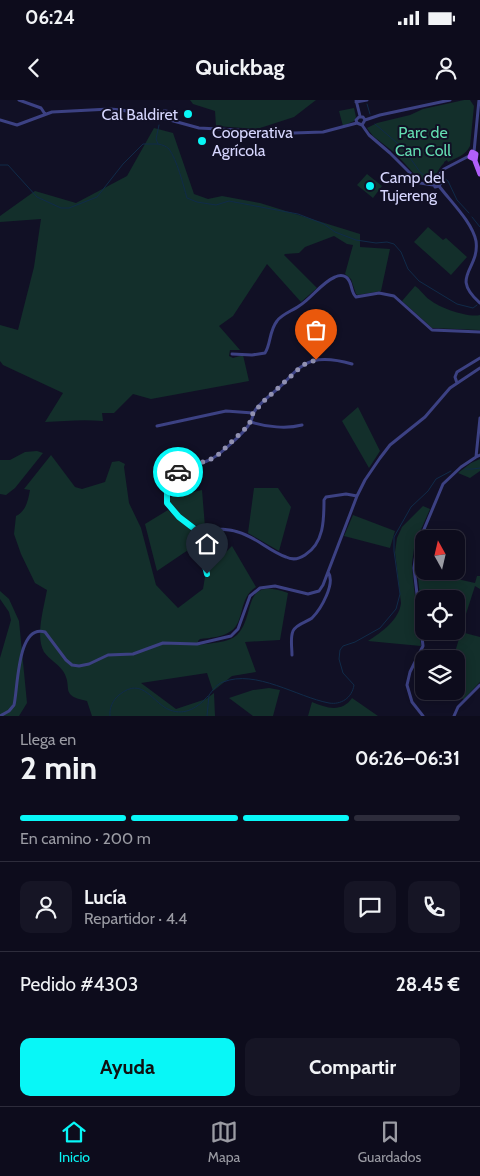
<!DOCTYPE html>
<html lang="es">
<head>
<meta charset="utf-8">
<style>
  :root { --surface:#0d0c1c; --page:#161525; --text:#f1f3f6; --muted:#9a9ba3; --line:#2d2c3b; --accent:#08f7f7 }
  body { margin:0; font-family:Cabin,sans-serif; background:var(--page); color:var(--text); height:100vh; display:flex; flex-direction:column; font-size:19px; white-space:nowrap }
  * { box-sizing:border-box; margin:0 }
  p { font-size:16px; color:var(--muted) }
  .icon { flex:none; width:28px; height:28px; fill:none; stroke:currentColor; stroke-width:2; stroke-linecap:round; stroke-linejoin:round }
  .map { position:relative; height:616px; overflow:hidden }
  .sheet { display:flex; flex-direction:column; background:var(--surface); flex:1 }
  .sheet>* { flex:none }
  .needle { width:32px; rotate:352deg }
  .fabs { position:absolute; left:415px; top:430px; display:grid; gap:10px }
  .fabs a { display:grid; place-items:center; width:50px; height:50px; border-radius:10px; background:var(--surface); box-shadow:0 2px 12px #0003,0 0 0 1px var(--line); font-size:25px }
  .pin { position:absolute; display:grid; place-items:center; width:42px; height:42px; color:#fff; margin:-51px -21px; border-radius:50% 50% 50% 0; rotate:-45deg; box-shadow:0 0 5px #0007 }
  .pin .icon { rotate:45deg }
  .courier { position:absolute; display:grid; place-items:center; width:50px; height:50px; margin:-25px; border:4px solid #08f7f7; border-radius:50%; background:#fff; color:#222; box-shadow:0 1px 6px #0007 }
  .summary em { font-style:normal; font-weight:700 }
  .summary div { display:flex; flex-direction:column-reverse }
  .summary { display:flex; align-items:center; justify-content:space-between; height:85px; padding:0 20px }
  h1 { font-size:32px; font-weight:700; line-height:38px }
  .bar { display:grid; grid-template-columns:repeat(4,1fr); gap:8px 5px; align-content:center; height:60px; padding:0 20px }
  .bar i { height:6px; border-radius:4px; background:var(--line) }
  .bar .current { background:var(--accent) }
  .bar p { grid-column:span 4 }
  .line { display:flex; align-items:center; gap:12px; padding:0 20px; border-top:1px solid var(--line) }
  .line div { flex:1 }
  .round { display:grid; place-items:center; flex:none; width:52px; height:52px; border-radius:10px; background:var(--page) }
  .primary-button { display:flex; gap:10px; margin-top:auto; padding:10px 20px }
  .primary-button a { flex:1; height:58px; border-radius:10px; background:var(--accent); color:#111; font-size:20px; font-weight:700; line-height:58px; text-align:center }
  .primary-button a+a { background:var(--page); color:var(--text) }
  .status { display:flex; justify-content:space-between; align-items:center; height:35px; padding:0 25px; background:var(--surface); direction:ltr }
  .status svg { height:14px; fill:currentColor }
  header { display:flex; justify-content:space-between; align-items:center; height:65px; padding:0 20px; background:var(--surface); font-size:22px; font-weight:700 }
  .tab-bar { display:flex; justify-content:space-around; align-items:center; height:70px; border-top:1px solid var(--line); background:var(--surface); font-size:14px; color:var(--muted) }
  .tab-bar a { display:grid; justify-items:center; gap:2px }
  .tab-bar .current { color:var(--accent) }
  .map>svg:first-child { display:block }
</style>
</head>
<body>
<div class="status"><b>06:24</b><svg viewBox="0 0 49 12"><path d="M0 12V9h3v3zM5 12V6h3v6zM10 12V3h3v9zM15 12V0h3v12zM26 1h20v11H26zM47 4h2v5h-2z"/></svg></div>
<header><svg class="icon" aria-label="back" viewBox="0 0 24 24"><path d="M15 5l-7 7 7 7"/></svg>Quickbag<svg class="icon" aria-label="person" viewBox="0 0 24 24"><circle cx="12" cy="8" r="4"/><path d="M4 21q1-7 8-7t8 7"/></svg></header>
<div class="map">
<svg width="480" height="616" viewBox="0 0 480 616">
  <rect width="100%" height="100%" fill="#111025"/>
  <!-- green -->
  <path fill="#132f2b" d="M190 0H316L294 17 257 29 216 26 215 11 193 4Z
    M464 0H470L474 6 470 46C466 55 456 58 448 62L447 60 444 62V63C438 69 436 77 428 81L419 79 395 53 373 36 367 28 377 23 410 15 423 9Z
    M354 8 356 17 354 21 343 26 339 11Z
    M154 28 173 33 194 94 208 99 222 96 260 103 360 134V147L390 149 381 191 358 195 356 194 351 179 345 174 353 145 347 144 334 136 305 147 299 153 285 154 284 155 317 188 301 202 267 164 233 216 219 226 240 250H230L229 256 233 258 243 255 249 281 151 299 133 294 114 313H102L103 321C83 319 64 321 45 322L63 293 3 265 0 261V225L18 230 34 167 41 119 0 122V116L35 91 76 103 127 76Z
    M367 74 382 86 373 98 357 85Z
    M428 127 443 140 446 138 467 157 451 175 414 142Z
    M415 186C421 190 424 196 430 200 440 208 468 218 480 215V230L432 228 402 201Z
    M358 307 380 351 369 368 342 321Z
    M37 351 43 353 15 388 6 395 0 394V360H10L25 352Z
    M51 355 75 387 82 389 105 382 112 362 119 361 125 364 124 367 129 403 141 428 156 485 178 508 203 489 205 477 210 475 209 469 232 446 256 487C238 498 245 522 231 531 223 537 210 538 200 539L198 541 199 545C210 543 228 543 237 535 257 515 240 476 288 493L280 540 245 542 256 572 232 576 213 591 207 573 141 583 176 609 206 599 214 593 215 616H92L87 601C58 595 74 588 63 571 58 564 49 559 44 552 35 537 44 507 47 490L35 483 21 454 14 434 16 416C26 411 28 401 30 390L24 389Z
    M480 359V371L470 378 458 373 471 363Z
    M254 388H278L291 407 279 451 248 433Z
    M202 390 205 427C191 427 171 412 168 398Z
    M423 406 430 409 416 441H415L412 463 413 479 421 546 368 541C382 532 399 520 401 503L395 452 397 438 402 427Z
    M168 410 190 429 197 444 157 471 145 424Z
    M353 415 395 431 390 448 344 436Z
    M417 470 475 483 477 476H480V489L475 486 465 517 456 515V499H424V506L421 505Z
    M0 491 9 499 19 521 27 603 19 616H0V558L11 520 9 512 0 499Z
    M461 532 480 537V582L464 599 442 594V591H456V559H453Z
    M269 588 280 590 273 616H253L229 598 253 590Z
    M352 598 378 616H308L312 602C326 608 342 613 352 598Z"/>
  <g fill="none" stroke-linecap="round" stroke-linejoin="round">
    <!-- stream -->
    <path stroke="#102b49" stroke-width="1" d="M367 4 370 14
      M375 24 403 48 420 72 425 76 433 77
      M159 25 156 39 158 44C163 45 166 46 169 49 177 60 183 84 187 98L197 102 216 105 229 101 298 114 324 124 335 132 356 140 376 143 387 142 394 144 401 152 408 169 419 181 457 204 473 208 477 205
      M0 65H8L37 97 61 108H69L97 97 123 64 143 44H158
      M444 78 448 81 457 100 469 113
      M472 117 480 127
      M465 369H473L480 368
      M110 616C109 608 113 600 119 595 143 575 153 604 170 610 186 616 198 607 208 596
      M207 616 209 595C213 590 217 584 223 582 256 569 297 597 329 603 341 605 352 598 354 585L343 573 339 559 340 550 343 546 355 542 380 528 396 509 400 494 394 451V437L411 407 428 391 436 379 451 371"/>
    <!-- minor -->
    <path stroke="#3c4183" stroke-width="3" d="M19 0 41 8 45 14
      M356 0 360 16
      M356 2 367 0
      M159 17 164 11C172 10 174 16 177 22
      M0 20 17 25 52 12 110 9 121 10 159 17 199 28 293 33 323 32 357 23 362 25 365 20
      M365 20 380 15 450 0
      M357 23 356 20 359 17H363L365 20
      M362 25 369 35 390 53 420 83 433 85
      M474 52 479 0
      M438 80 441 83 439 86C451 102 472 122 476 141 480 170 449 176 480 203
      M439 86 435 87 433 82 438 80 440 74 444 69 469 56
      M232 254 252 255 265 253C271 244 269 231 277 221 282 214 292 211 299 206 312 198 321 183 335 177 339 175 343 175 346 177 353 182 350 192 356 197L379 193 394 196 432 230 480 232
      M352 264C338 260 317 256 304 265 296 269 290 277 284 283 275 292 264 299 256 309 252 314 253 319 250 323 245 332 217 358 207 361 192 367 169 369 166 390 163 408 182 422 196 430 210 430 225 427 238 432 256 437 269 451 286 457 292 460 299 459 305 455 324 443 324 420 324 400L326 397 346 394 357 396
      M457 283 455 277 457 272 480 258
      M251 322C266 327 287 329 302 325
      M157 326 226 311 253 313
      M476 357 480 318
      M196 430 207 474
      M292 555C292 547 290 538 293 531 296 524 307 522 312 518 321 509 336 483 328 472
      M0 616 9 611 14 605C18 589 17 523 45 532L66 560 72 565 79 566 89 564 108 555 133 554 163 543 197 544 231 536 238 529 250 496 260 488 275 486 308 494 319 491 323 485 357 396 365 380 380 358 390 345 425 317 450 288 480 268
      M423 616 412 602 407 585 410 572 423 546 414 468 417 446 443 384 461 367 476 357 480 355
      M454 616 458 607 480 585"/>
    <!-- primary -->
    <path stroke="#b160fa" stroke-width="5" d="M474 59 470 57 472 52 476 54 475 61 480 74"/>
  </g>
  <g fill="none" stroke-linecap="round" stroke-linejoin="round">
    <!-- done -->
    <path stroke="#9191b2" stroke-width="5" stroke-dasharray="0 9" d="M178 372 192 364 208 361 219 354 249 325 253 313 265 300 303 265 316 260"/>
    <!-- route -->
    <path stroke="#08f7f7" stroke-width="6" d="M178 372 167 386V403L179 417 196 430 207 474"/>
  </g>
  <!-- markers -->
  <g fill="#08f7f7" stroke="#111025" stroke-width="2">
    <circle cx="188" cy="14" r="5"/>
    <circle cx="202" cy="41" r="5"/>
    <circle cx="370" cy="86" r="5"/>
  </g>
  <g text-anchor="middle" stroke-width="4" stroke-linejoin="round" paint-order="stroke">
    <!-- poi labels -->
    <g font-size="16" fill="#d6d6fe" stroke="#111025" text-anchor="start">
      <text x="178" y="20" text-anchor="end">Cal Baldiret</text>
      <text x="212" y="38">Cooperativa<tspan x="212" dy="18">Agrícola</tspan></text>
      <text x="380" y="83">Camp del<tspan x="380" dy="18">Tujereng</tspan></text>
    </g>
    <!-- park labels -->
    <g font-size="16" fill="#63dcb1" stroke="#111025">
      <text x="423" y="38">Parc de<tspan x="423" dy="18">Can Coll</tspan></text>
    </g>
  </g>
</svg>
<div class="fabs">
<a><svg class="needle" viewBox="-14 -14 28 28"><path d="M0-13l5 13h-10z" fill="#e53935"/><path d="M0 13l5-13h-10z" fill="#9a9ba3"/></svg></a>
<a><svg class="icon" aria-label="locate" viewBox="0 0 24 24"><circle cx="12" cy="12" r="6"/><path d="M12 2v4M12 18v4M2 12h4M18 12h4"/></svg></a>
<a><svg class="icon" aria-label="layers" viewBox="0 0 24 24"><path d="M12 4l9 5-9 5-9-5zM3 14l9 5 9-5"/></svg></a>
</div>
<div class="pin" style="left:316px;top:260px;background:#ea580c"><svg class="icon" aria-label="bag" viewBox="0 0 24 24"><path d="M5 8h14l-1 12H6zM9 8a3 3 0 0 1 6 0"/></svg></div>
<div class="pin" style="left:207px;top:474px;background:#1f2937"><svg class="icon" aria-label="home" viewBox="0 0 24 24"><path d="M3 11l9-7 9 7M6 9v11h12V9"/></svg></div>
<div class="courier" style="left:178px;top:372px"><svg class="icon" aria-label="car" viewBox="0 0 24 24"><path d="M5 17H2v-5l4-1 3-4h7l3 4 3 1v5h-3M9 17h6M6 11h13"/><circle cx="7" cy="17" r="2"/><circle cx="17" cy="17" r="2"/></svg></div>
</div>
<section class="sheet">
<div class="summary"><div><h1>2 min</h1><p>Llega en</p></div><em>06:26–06:31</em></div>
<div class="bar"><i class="current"></i><i class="current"></i><i class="current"></i><i></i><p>En camino · 200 m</p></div>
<div class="line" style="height:90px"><a class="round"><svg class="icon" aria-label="person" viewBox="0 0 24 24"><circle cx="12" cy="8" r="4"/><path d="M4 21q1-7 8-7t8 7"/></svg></a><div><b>Lucía</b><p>Repartidor · 4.4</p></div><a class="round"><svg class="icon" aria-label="chat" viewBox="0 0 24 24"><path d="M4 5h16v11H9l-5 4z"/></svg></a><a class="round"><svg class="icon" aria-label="phone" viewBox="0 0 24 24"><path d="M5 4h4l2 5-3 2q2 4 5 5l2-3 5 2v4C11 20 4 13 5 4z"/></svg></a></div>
<div class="line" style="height:65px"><div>Pedido #4303</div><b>28.45 €</b></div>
<div class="primary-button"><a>Ayuda</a><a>Compartir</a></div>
</section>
<nav class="tab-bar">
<a class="current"><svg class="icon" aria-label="home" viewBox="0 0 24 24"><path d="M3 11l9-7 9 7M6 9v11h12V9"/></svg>Inicio</a>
<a><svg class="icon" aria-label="map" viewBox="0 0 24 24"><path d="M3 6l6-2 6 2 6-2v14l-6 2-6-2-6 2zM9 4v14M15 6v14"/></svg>Mapa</a>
<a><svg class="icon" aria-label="saved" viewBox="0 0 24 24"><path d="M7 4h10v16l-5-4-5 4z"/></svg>Guardados</a>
</nav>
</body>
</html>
